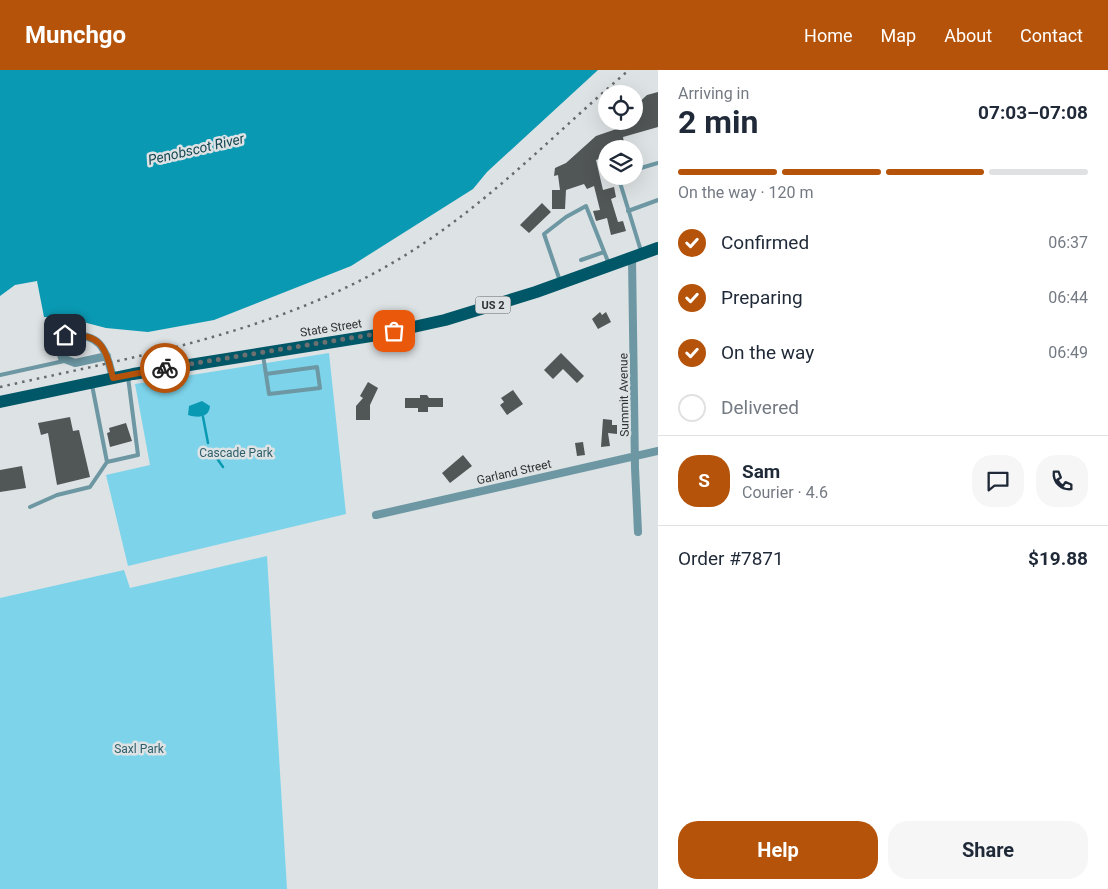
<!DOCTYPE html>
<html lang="en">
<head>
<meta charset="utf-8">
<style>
  :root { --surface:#fff; --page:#f6f6f7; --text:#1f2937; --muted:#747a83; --line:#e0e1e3; --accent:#b45309 }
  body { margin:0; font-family:Roboto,sans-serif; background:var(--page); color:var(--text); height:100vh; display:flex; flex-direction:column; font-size:19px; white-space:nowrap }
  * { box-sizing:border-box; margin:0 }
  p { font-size:16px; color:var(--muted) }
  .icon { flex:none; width:28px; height:28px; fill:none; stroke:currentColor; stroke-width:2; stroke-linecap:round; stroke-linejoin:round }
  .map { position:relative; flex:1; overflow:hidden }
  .drawer { display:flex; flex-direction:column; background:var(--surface); width:450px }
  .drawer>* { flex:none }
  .controls { position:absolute; left:598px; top:15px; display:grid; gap:10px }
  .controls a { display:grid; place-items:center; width:45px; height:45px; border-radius:50%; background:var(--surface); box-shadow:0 5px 20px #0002; font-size:25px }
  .pin { position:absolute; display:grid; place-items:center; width:42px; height:42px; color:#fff; margin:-21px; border-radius:10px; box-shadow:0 2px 8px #0006 }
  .courier { position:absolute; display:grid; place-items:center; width:50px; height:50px; margin:-25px; border:4px solid #b45309; border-radius:50%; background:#fff; color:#222; box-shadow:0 1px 6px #0007 }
  .overview em { font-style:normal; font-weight:700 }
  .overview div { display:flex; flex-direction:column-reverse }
  .overview { display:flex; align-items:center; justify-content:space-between; height:85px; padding:0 20px }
  h1 { font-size:32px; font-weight:700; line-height:38px }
  .bar { display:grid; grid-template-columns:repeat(4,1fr); gap:8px 5px; align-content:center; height:60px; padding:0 20px }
  .bar i { height:6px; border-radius:4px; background:var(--line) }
  .bar .on { background:var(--accent) }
  .bar p { grid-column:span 4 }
  .line { display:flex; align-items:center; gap:12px; padding:0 20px; border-top:1px solid var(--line) }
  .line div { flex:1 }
  .round { display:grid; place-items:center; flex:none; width:52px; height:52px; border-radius:20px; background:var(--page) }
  ol { padding:0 20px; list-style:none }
  li { display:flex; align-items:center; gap:15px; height:55px }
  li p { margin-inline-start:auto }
  li .icon { padding:5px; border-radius:50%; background:var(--accent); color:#fff; stroke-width:4 }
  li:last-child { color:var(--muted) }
  li i { width:28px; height:28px; border:2px solid var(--line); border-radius:50% }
  .button { display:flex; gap:10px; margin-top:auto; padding:10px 20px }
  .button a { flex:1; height:58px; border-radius:20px; background:var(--accent); color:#fff; font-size:20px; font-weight:700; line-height:58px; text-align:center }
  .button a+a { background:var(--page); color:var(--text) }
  header { display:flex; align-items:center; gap:30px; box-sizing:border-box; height:70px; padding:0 25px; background:var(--accent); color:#fff }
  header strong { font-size:24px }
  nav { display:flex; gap:28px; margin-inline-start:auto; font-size:18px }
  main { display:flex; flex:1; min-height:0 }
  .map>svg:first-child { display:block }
</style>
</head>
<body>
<header>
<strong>Munchgo</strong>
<nav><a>Home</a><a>Map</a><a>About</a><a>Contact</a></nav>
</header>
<main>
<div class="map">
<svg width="658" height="819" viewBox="0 0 658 819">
  <rect width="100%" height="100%" fill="#dde2e4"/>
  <!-- green -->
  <path fill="#7dd4ea" d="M329 283 346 444 128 496 106 405 150 395 135 314Z
    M267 486 287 819H0V528L124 500 130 518Z"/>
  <!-- water -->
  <path fill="#0a99b3" d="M0 0H598L487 102 473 119 351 196 214 250 148 262 106 258 64 247H44L37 211 15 215 0 226Z
    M202 331 210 336C209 348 198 348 188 345L189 336Z"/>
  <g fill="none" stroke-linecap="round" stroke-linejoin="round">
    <!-- stream -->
    <path stroke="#0a99b3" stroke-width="2.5" d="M203 347 208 373
      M211 380 223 397"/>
  </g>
  <!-- building -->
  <path fill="#515657" d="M658 22V57L623 67 625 79H606V87L596 90 603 120 614 117 616 127 611 129 618 152 623 151 626 161 611 165 607 148 596 151 593 141 600 140 594 116 587 119 584 114 566 120 565 139H552V120H560L558 105 554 106 555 98 566 93 596 66 634 53V37L647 25Z
    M542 133 551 142 529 163 520 155Z
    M600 242 602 245 606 242 611 252 598 259 592 249Z
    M561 283 584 306 577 313 563 299 553 309 544 300Z
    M368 312 378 318 370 335V350H356V336L363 328 360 326Z
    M513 320 523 334 507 345 500 335 504 332 501 328Z
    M420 325H427L429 328H443V337H428V342H418V338H405V328H420Z
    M70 347 73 361 79 360 90 407 57 415 48 363 41 365 38 353Z
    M603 349 612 350V355H617V364L608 363 610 376 601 377Z
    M126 353 132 371 110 377 107 363 110 362 109 358Z
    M583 372 585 385 577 386 575 373Z
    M463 385 472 396 450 413 442 403Z
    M22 396 26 418 0 422V400Z"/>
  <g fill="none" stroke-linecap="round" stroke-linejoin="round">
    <!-- lane -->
    <path stroke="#6c97a3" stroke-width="4" d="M634 100 658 93
      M618 106 641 181
      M628 141 658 130
      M581 190 604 182
      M560 211 544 164 566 147 586 136 609 194
      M263 285 269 324 320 318 317 297 266 304
      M0 305 64 291
      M92 315 107 392 138 385 128 307
      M30 437 57 425 90 417 107 392"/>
    <!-- street -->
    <path stroke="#6c97a3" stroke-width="8" d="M632 188 635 398 638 462
      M107 286 75 293 62 288 58 275 65 265C101 263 105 277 113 308
      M376 445 658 381"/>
    <!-- primary -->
    <path stroke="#005767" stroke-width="12" d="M0 332 133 304 377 265 445 250 536 222 658 178"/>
    <!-- rail -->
    <path stroke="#676b6b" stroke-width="2.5" stroke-dasharray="2.5 5" stroke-linecap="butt" d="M0 317C151 283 300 259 430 169 503 119 562 57 629 0"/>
  </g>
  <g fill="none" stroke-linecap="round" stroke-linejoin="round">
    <!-- done -->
    <path stroke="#6c7070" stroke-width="5" stroke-dasharray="0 9" d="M165 298 394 261"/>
    <!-- route -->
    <path stroke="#b45309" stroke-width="6" d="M65 265C101 263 105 276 113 308L165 298"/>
  </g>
  <g text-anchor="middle" stroke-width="5" stroke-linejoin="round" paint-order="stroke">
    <!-- shield labels -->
    <rect fill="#dde2e4" stroke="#636767" stroke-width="1" x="475.5" y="226.5" width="35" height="17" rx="4"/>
    <g font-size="11" font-weight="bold" fill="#2f3232">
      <text x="493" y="239">US 2</text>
    </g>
    <!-- street labels -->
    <g font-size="12" fill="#2f3232" stroke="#dde2e4">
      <text transform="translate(331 258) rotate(-9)" y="4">State Street</text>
      <text transform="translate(624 325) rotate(-91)" y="4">Summit Avenue</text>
      <text transform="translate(514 402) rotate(-13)" y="4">Garland Street</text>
    </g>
    <!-- park labels -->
    <g font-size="12" fill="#2f5f6b" stroke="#dde2e4">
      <text x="236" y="387">Cascade Park</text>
      <text x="139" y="683">Saxl Park</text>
    </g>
    <!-- water labels -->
    <g font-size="14" font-style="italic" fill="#144752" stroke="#dde2e4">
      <text transform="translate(196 79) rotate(-13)" y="5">Penobscot River</text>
    </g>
  </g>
</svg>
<div class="controls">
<a><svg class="icon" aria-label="locate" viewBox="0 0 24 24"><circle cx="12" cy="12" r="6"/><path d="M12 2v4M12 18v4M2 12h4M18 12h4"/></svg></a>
<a><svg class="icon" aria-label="layers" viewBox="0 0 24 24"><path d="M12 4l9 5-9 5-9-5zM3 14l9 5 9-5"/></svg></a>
</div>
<div class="pin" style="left:394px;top:261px;background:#ea580c"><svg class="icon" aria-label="bag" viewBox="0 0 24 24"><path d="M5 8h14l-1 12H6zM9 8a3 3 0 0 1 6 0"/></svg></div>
<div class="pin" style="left:65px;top:265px;background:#1f2937"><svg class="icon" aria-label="home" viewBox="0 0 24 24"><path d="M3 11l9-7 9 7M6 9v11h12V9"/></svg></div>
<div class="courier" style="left:165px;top:298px"><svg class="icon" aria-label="bike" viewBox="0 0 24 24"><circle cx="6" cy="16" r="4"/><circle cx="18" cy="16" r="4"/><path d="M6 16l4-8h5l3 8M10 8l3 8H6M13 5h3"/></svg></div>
</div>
<section class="drawer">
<div class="overview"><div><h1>2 min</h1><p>Arriving in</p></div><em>07:03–07:08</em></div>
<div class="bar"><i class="on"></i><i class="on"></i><i class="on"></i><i></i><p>On the way · 120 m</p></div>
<ol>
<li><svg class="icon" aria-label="check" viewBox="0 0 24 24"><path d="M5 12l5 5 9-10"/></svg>Confirmed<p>06:37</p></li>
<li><svg class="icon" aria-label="check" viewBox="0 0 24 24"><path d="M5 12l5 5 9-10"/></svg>Preparing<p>06:44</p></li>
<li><svg class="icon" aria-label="check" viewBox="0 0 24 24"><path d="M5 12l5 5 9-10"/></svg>On the way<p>06:49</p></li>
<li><i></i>Delivered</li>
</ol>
<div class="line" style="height:90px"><b class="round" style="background:var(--accent);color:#fff">S</b><div><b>Sam</b><p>Courier · 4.6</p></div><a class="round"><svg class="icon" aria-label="chat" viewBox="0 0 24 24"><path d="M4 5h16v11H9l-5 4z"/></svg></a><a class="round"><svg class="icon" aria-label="phone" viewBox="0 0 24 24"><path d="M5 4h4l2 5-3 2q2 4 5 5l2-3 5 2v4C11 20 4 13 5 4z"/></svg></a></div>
<div class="line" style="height:65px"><div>Order #7871</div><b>$19.88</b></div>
<div class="button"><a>Help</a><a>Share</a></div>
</section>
</main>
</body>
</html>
